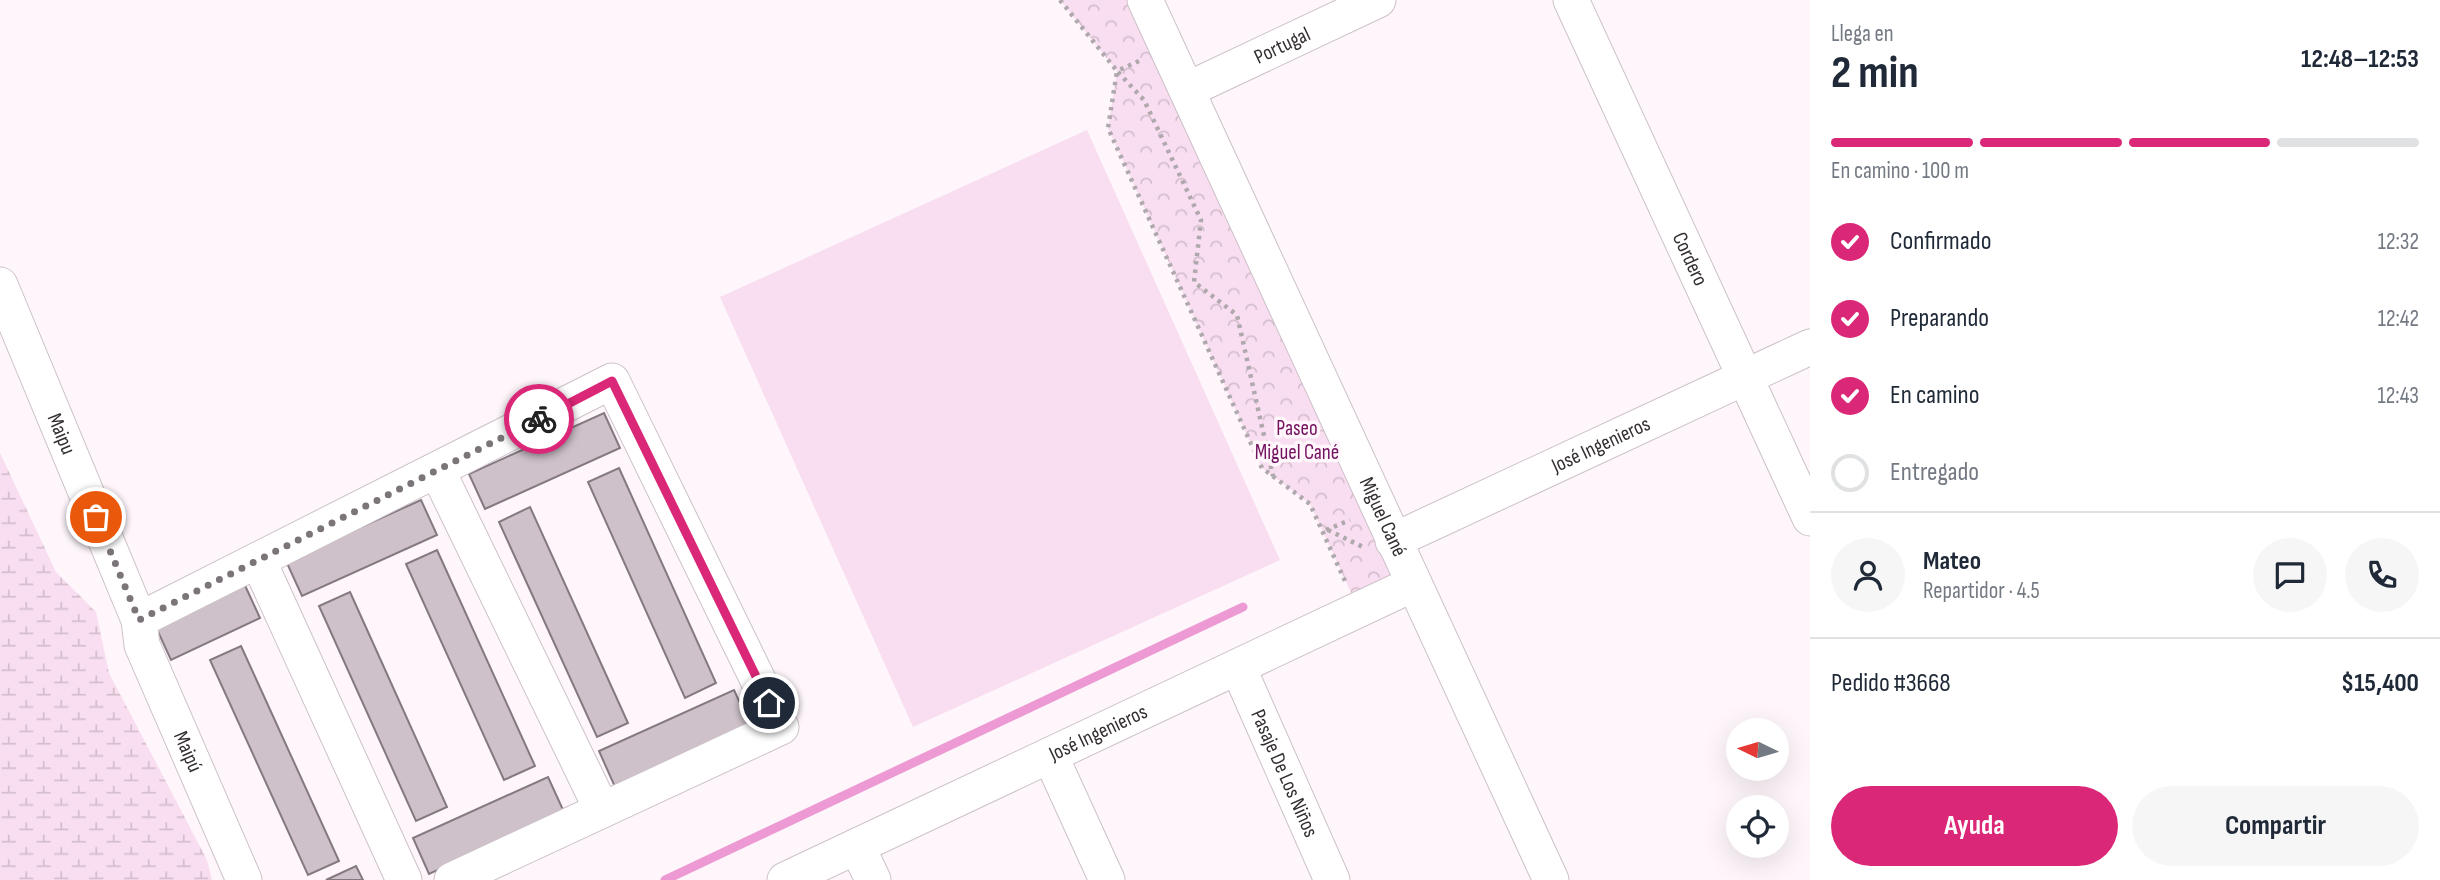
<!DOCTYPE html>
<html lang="es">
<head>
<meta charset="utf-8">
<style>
  :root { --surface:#fff; --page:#f6f6f7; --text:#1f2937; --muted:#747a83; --line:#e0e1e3; --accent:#db2777 }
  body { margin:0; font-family:"Sofia Sans Condensed",sans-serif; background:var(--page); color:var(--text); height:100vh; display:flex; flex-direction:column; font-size:26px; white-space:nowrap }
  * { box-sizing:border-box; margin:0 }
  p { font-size:23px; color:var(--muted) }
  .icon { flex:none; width:38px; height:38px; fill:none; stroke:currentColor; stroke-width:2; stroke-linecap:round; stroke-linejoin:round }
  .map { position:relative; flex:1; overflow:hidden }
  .details { display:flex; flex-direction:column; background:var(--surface); width:630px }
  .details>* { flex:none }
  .needle { width:46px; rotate:275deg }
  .controls { position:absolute; left:1726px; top:718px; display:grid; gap:14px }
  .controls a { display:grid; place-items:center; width:63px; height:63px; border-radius:50%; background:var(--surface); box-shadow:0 7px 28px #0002; font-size:35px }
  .pin { position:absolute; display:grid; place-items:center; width:60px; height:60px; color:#fff; margin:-30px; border:4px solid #fff; border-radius:50%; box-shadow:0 2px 7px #0007 }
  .courier { position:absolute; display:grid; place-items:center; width:70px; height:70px; margin:-35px; border:5px solid #db2777; border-radius:50%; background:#fff; color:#222; box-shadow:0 2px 9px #0007 }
  .summary em { font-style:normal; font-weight:700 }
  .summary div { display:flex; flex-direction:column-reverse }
  .summary { display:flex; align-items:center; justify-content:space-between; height:119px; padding:0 21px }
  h1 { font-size:46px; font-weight:700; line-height:52px }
  .bar { display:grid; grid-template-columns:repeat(4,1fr); gap:10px 7px; align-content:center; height:84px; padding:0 21px }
  .bar i { height:9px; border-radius:5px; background:var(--line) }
  .bar .current { background:var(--accent) }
  .bar p { grid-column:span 4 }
  .line { display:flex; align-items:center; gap:18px; padding:0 21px; border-top:2px solid var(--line) }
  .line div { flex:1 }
  .round { display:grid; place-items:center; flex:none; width:74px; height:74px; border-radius:37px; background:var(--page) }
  ol { padding:0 21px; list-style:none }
  li { display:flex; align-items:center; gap:21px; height:77px }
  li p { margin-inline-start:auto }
  li .icon { padding:7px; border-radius:50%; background:var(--accent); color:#fff; stroke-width:4 }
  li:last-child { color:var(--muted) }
  li i { width:38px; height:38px; border:4px solid var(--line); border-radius:50% }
  .action { display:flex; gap:14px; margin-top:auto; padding:14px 21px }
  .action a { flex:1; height:80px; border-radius:42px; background:var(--accent); color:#fff; font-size:28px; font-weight:700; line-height:80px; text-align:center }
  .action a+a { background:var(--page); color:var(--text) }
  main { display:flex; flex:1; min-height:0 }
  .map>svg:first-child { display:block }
</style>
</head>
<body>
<main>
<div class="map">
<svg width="1810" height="880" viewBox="0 0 1810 880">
  <defs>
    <pattern id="forest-crowns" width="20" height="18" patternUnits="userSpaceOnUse" patternTransform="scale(1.75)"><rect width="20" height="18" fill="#f8def0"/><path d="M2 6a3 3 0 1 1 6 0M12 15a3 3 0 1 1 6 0" fill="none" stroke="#d5bfce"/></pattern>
    <pattern id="wetland-marsh" width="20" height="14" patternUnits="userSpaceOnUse" patternTransform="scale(1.75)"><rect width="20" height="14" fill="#f8def0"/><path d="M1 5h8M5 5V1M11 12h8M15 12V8" fill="none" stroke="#d5bfce"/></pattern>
  </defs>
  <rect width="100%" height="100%" fill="#fef6fb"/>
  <!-- grass -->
  <path fill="#f8def0" d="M1087 130 1280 560 913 727 720 297Z"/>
  <!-- forest -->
  <path fill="url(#forest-crowns)" d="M1060 0H1142L1413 584 1353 597 1310 504 1262 468 1108 128 1117 71Z"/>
  <!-- wetland -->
  <path fill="url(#wetland-marsh)" d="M0 453 56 572 96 612 109 673 207 860 212 880H0Z"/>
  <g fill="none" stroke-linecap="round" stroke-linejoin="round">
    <!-- stream -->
    <path stroke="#ec99d4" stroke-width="9" d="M665 880 1243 607"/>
  </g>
  <!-- building -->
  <path fill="#cec1ca" stroke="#847980" stroke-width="2" d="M604 413 620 448 485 509 469 474Z
    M619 468 716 683 685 698 588 482Z
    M421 500 437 535 302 596 286 561Z
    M530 507 628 723 597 737 499 522Z
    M437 550 535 766 504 780 406 564Z
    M243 581 260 618 171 660 154 623Z
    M350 592 447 807 416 821 319 606Z
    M241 646 339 861 308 875 210 660Z
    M734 690 750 725 615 787 599 751Z
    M548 777 564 812 429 874 413 838Z
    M356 866 363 880H326Z"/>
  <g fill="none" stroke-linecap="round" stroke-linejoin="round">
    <!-- minor casing -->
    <g stroke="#cdc1c9" stroke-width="37">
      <g id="minor">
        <path id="s1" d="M1145 0 1551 880"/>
        <path id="s2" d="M1571 0 1810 518"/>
        <path id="s3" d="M1187 90 1378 0"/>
        <path id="s4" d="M0 285 139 620 142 645 244 880"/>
        <path d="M437 470 602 810"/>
        <path id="s5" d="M1393 541 1810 347"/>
        <path d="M258 560 404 880"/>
        <path d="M139 620 612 381 781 727 452 880"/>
        <path id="s6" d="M1238 667 1332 880"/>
        <path d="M1050 755 1107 880"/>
        <path d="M857 846 873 880"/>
        <path id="s7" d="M785 880 1413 584"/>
      </g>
    </g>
    <!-- path -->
    <path stroke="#afa8ad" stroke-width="4.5" stroke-dasharray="3.5 5" stroke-linecap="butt" d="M1060 0 1117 71 1108 128 1262 468 1310 504 1345 581
      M1139 61 1117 71 1144 100 1201 220 1194 282 1237 315 1273 476
      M1326 530 1350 520
      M1328 530 1363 547"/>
    <!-- minor -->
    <use href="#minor" stroke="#fff" stroke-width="35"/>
  </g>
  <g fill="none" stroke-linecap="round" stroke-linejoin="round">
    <!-- done -->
    <path stroke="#7b7579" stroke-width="7" stroke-dasharray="0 12.6" d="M96 517 139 620 539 419"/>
    <!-- route -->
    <path stroke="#db2777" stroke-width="9" d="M539 419 612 381 769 703"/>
  </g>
  <g text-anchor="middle" stroke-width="7" stroke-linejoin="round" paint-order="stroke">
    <!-- street labels -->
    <g font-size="21" fill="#342f33" stroke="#fef6fb">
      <text dy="7" stroke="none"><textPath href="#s3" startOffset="105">Portugal</textPath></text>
      <text dy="7" stroke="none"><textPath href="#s2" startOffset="285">Cordero</textPath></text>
      <text dy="7" stroke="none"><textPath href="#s4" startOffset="161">Maipu</textPath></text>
      <text dy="7" stroke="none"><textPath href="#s5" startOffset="229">José Ingenieros</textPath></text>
      <text dy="7" stroke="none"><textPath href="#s1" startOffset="569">Miguel Cané</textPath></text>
      <text dy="7" stroke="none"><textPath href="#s7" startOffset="346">José Ingenieros</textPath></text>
      <text dy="7" stroke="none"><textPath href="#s4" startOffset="504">Maipú</textPath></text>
      <text dy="7" stroke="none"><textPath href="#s6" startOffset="116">Pasaje De Los Niños</textPath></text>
    </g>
    <!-- park labels -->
    <g font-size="21" fill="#73115f" stroke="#fef6fb">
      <text x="1297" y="435">Paseo<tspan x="1297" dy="24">Miguel Cané</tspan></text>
    </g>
  </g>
</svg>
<div class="controls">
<a><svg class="needle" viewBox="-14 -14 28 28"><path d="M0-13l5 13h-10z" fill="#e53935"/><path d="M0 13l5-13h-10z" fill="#747a83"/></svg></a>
<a><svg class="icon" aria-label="locate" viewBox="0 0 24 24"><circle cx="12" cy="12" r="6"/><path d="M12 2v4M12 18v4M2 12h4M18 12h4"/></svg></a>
</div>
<div class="pin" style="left:96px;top:517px;background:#ea580c"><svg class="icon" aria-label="bag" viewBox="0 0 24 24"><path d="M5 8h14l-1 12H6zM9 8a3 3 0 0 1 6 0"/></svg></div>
<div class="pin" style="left:769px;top:703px;background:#1f2937"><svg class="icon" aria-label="home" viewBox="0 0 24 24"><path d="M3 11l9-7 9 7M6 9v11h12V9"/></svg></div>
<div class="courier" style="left:539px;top:419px"><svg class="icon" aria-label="bike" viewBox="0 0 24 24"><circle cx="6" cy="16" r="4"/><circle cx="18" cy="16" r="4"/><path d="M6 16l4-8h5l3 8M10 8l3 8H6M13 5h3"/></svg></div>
</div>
<section class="details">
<div class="summary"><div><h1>2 min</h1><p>Llega en</p></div><em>12:48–12:53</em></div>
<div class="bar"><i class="current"></i><i class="current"></i><i class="current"></i><i></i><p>En camino · 100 m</p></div>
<ol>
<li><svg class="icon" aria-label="check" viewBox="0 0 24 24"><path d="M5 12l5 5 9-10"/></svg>Confirmado<p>12:32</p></li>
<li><svg class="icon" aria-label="check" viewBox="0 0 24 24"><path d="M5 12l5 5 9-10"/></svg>Preparando<p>12:42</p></li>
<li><svg class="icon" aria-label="check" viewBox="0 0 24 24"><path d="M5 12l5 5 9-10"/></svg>En camino<p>12:43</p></li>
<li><i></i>Entregado</li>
</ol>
<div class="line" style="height:126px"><a class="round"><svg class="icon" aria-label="person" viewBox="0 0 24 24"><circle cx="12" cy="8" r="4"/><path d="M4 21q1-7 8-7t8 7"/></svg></a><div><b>Mateo</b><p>Repartidor · 4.5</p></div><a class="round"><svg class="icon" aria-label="chat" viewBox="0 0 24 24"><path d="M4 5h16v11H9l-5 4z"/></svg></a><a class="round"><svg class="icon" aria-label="phone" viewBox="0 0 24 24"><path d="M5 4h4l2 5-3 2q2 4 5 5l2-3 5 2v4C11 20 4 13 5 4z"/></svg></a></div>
<div class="line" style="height:91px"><div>Pedido #3668</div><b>$15,400</b></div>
<div class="action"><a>Ayuda</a><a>Compartir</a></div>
</section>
</main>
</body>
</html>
